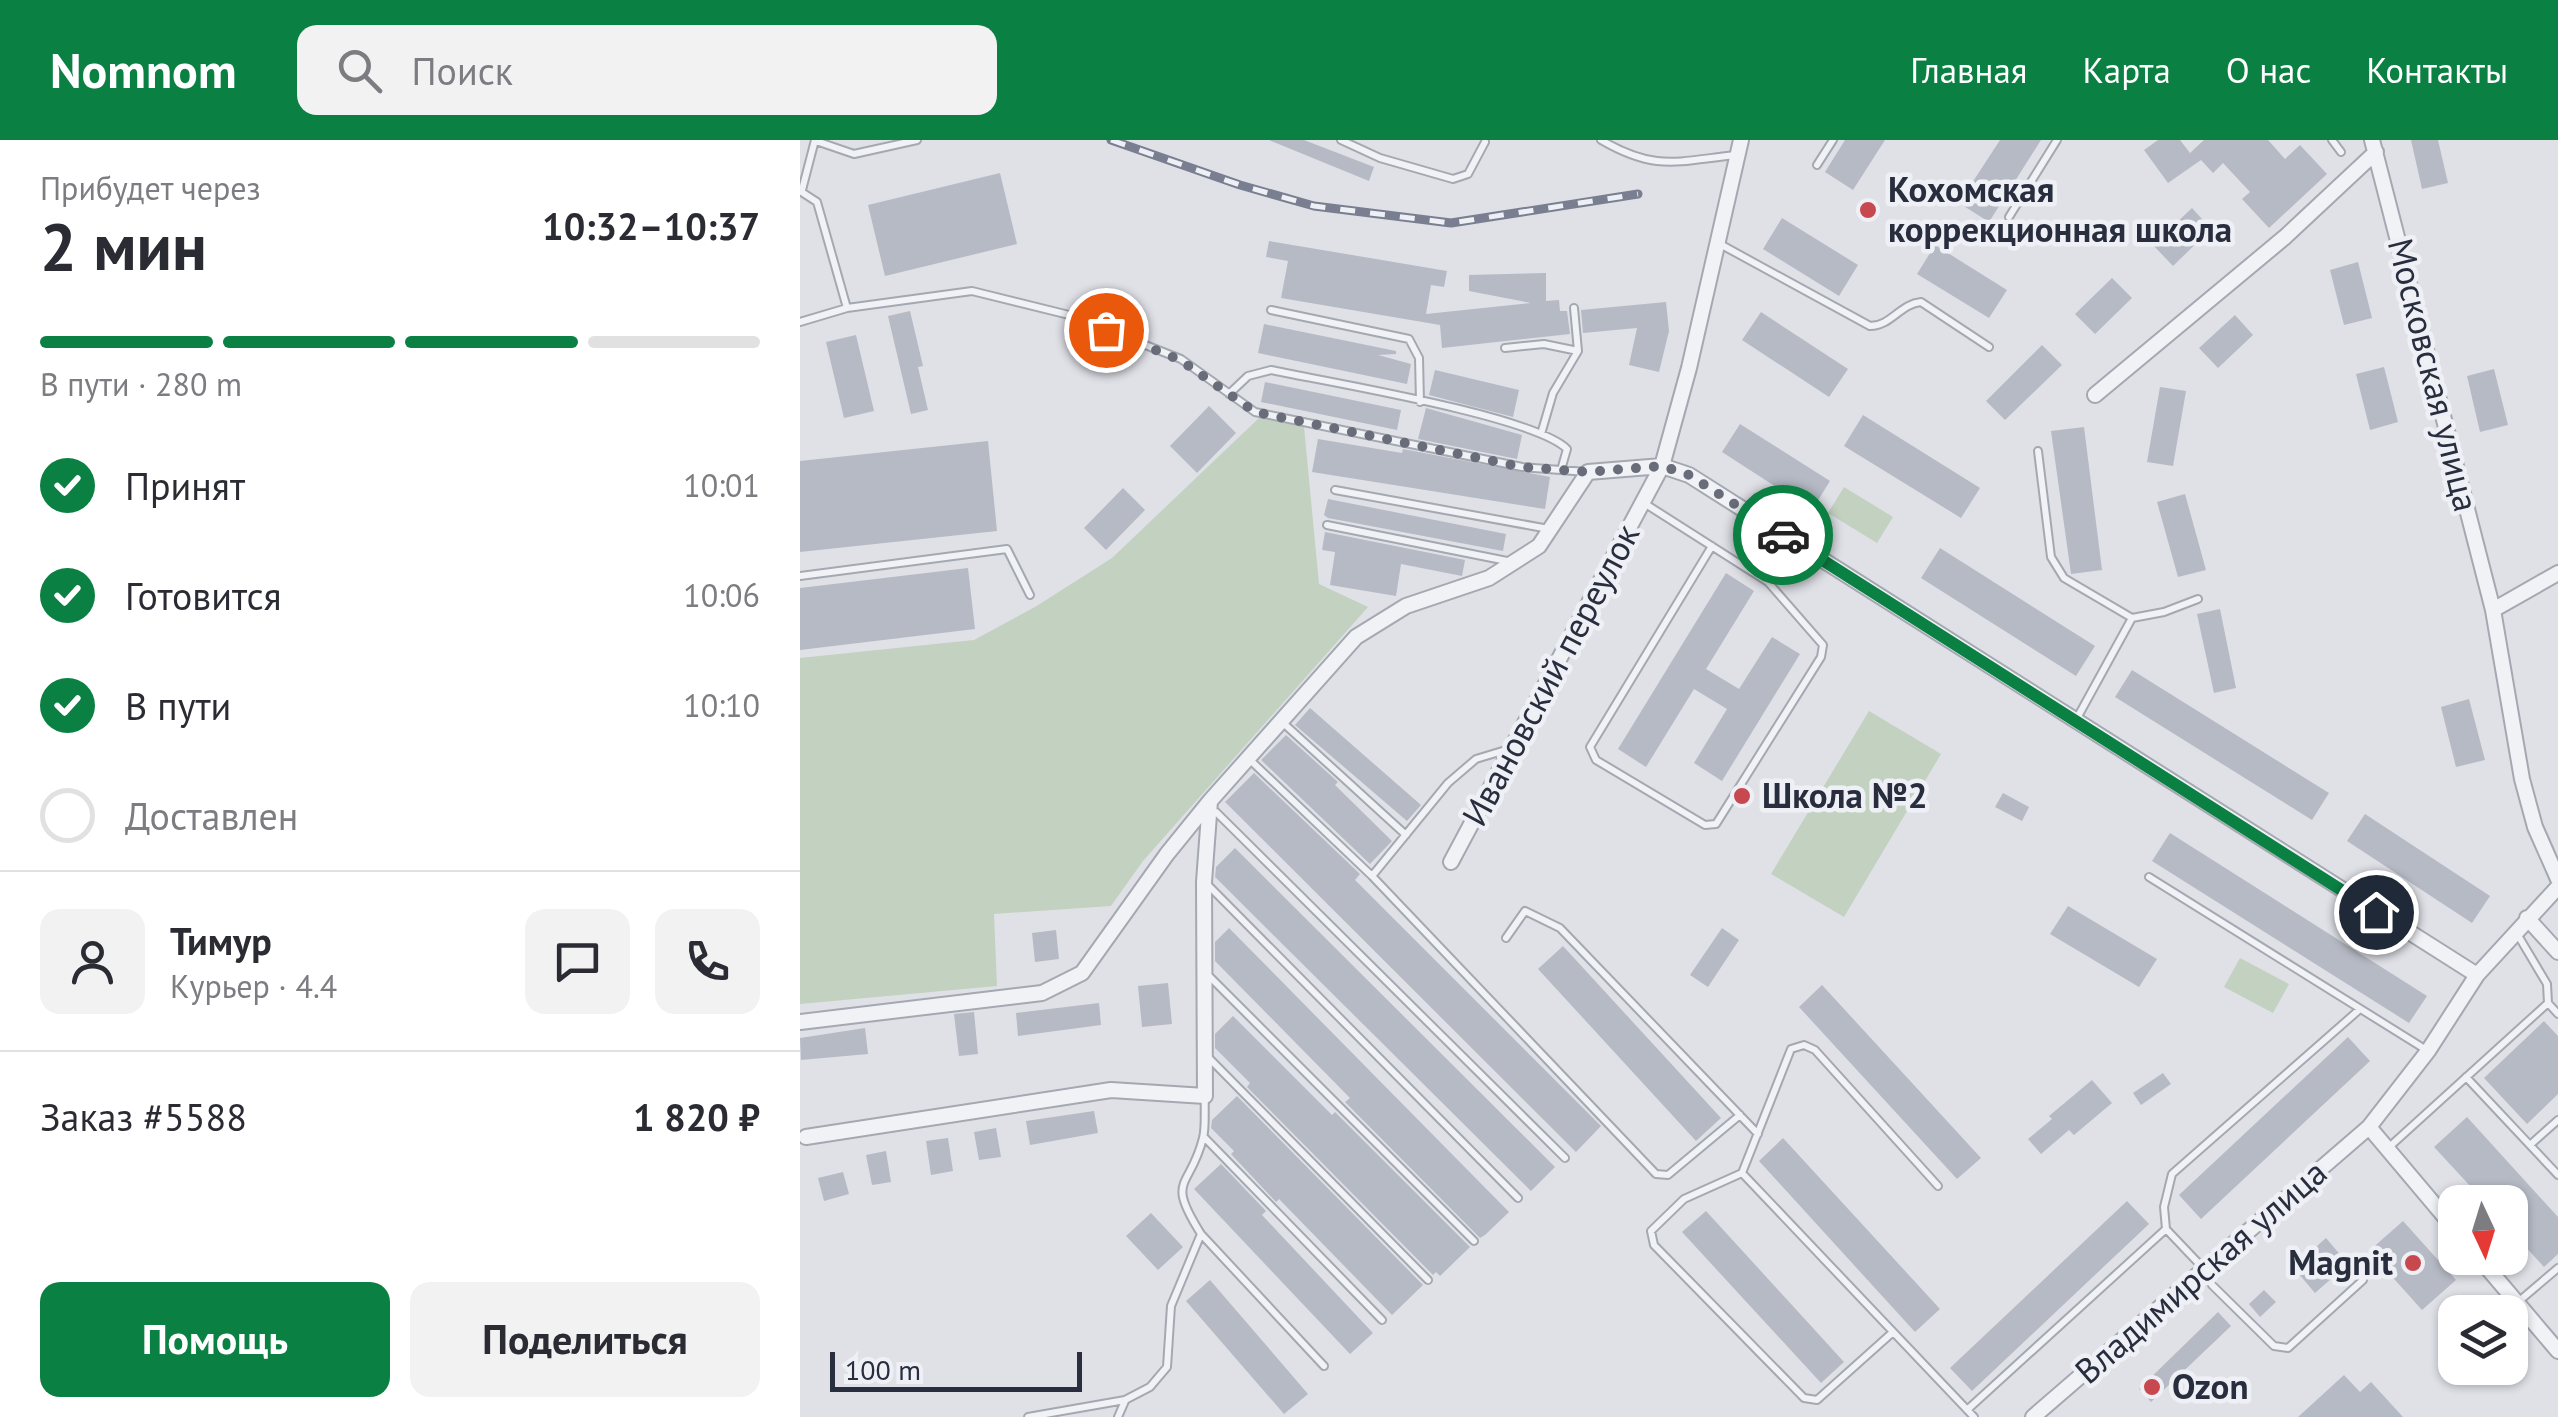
<!DOCTYPE html>
<html lang="ru">
<head>
<meta charset="utf-8">
<style>
  :root { --surface:#fff; --page:#f2f2f3; --text:#2b2b33; --muted:#7c7c81; --line:#e1e1e2; --accent:#0b8043 }
  body { margin:0; font-family:"PT Sans",sans-serif; background:var(--page); color:var(--text); height:100vh; display:flex; flex-direction:column; font-size:38px; white-space:nowrap }
  * { box-sizing:border-box; margin:0 }
  p { font-size:32px; color:var(--muted) }
  .icon { flex:none; width:55px; height:55px; fill:none; stroke:currentColor; stroke-width:2; stroke-linecap:round; stroke-linejoin:round }
  .map { position:relative; flex:1; overflow:hidden }
  .side { display:flex; flex-direction:column; background:var(--surface); width:800px }
  .side>* { flex:none }
  .needle { width:65px; rotate:176deg }
  .buttons { position:absolute; left:1638px; top:1045px; display:grid; gap:20px }
  .buttons a { display:grid; place-items:center; width:90px; height:90px; border-radius:20px; background:var(--surface); box-shadow:0 2px 8px #0004; font-size:50px }
  .scale { position:absolute; left:30px; bottom:25px; width:252px; box-sizing:border-box; padding-left:10px; border:5px solid #282e3e; border-top:0; font-size:28px; line-height:35px; white-space:nowrap; color:#282e3e; -webkit-text-stroke:8px #eef0f5; paint-order:stroke }
  .pin { position:absolute; display:grid; place-items:center; width:85px; height:85px; color:#fff; margin:-42px; border:5px solid #fff; border-radius:50%; box-shadow:0 2px 10px #0007 }
  .courier { position:absolute; display:grid; place-items:center; width:100px; height:100px; margin:-50px; border:8px solid #0b8043; border-radius:50%; background:#fff; color:#222; box-shadow:0 2px 12px #0007 }
  .overview em { font-style:normal; font-weight:700 }
  .overview div { display:flex; flex-direction:column-reverse }
  .overview { display:flex; align-items:center; justify-content:space-between; height:170px; padding:0 40px }
  h1 { font-size:65px; font-weight:700; line-height:75px }
  .bar { display:grid; grid-template-columns:repeat(4,1fr); gap:15px 10px; align-content:center; height:120px; padding:0 40px }
  .bar i { height:12px; border-radius:8px; background:var(--line) }
  .bar .active { background:var(--accent) }
  .bar p { grid-column:span 4 }
  .line { display:flex; align-items:center; gap:25px; padding:0 40px; border-top:2px solid var(--line) }
  .line div { flex:1 }
  .round { display:grid; place-items:center; flex:none; width:105px; height:105px; border-radius:20px; background:var(--page) }
  ol { padding:0 40px; list-style:none }
  li { display:flex; align-items:center; gap:30px; height:110px }
  li p { margin-inline-start:auto }
  li .icon { padding:10px; border-radius:50%; background:var(--accent); color:#fff; stroke-width:4 }
  li:last-child { color:var(--muted) }
  li i { width:55px; height:55px; border:5px solid var(--line); border-radius:50% }
  .action { display:flex; gap:20px; margin-top:auto; padding:20px 40px }
  .action a { flex:1; height:115px; border-radius:20px; background:var(--accent); color:#fff; font-size:40px; font-weight:700; line-height:115px; text-align:center }
  .action a+a { background:var(--page); color:var(--text) }
  header { display:flex; align-items:center; gap:60px; box-sizing:border-box; height:140px; padding:0 50px; background:var(--accent); color:#fff }
  header strong { font-size:48px }
  nav { display:flex; gap:55px; margin-inline-start:auto; font-size:35px }
  .search { width:700px; height:90px; background:var(--page); display:flex; align-items:center; gap:25px; box-sizing:border-box; padding:0 35px; border-radius:20px; color:var(--muted); font-size:38px }
  main { display:flex; flex:1; min-height:0 }
  .map>svg:first-child { display:block }
</style>
</head>
<body>
<header>
<strong>Nomnom</strong>
<div class="search"><svg class="icon" aria-label="search" viewBox="0 0 24 24"><circle cx="10" cy="10" r="6"/><path d="M15 15l6 6"/></svg>Поиск</div>
<nav><a>Главная</a><a>Карта</a><a>О нас</a><a>Контакты</a></nav>
</header>
<main>
<section class="side">
<div class="overview"><div><h1>2 мин</h1><p>Прибудет через</p></div><em>10:32–10:37</em></div>
<div class="bar"><i class="active"></i><i class="active"></i><i class="active"></i><i></i><p>В пути · 280 m</p></div>
<ol>
<li><svg class="icon" aria-label="check" viewBox="0 0 24 24"><path d="M5 12l5 5 9-10"/></svg>Принят<p>10:01</p></li>
<li><svg class="icon" aria-label="check" viewBox="0 0 24 24"><path d="M5 12l5 5 9-10"/></svg>Готовится<p>10:06</p></li>
<li><svg class="icon" aria-label="check" viewBox="0 0 24 24"><path d="M5 12l5 5 9-10"/></svg>В пути<p>10:10</p></li>
<li><i></i>Доставлен</li>
</ol>
<div class="line" style="height:180px"><a class="round"><svg class="icon" aria-label="person" viewBox="0 0 24 24"><circle cx="12" cy="8" r="4"/><path d="M4 21q1-7 8-7t8 7"/></svg></a><div><b>Тимур</b><p>Курьер · 4.4</p></div><a class="round"><svg class="icon" aria-label="chat" viewBox="0 0 24 24"><path d="M4 5h16v11H9l-5 4z"/></svg></a><a class="round"><svg class="icon" aria-label="phone" viewBox="0 0 24 24"><path d="M5 4h4l2 5-3 2q2 4 5 5l2-3 5 2v4C11 20 4 13 5 4z"/></svg></a></div>
<div class="line" style="height:130px"><div>Заказ #5588</div><b>1 820 ₽</b></div>
<div class="action"><a>Помощь</a><a>Поделиться</a></div>
</section>
<div class="map">
<svg width="1758" height="1277" viewBox="0 0 1758 1277">
  <rect width="100%" height="100%" fill="#dfe1e7"/>
  <!-- green -->
  <path fill="#c3d1c0" d="M460 277 504 287 519 444 568 467 343 721 311 766 194 774 197 846 0 864V518L174 500 235 467 312 418Z
    M1044 347 1093 377 1077 403 1028 373Z
    M1069 571 1141 614 1044 777 971 734Z
    M1440 818 1489 844 1473 873 1424 847Z"/>
  <!-- building -->
  <path fill="#b6bac4" d="M469 0H504L574 27 569 41Z
    M1045 0H1085L1053 50 1025 32Z
    M1200 0H1241L1189 82 1159 63Z
    M1358 0H1380L1390 13 1404 0H1468L1485 19 1500 5 1527 34 1469 88 1442 59 1450 52 1423 23 1413 33 1401 20 1368 43 1344 10Z
    M1611 0H1638L1648 43 1622 49Z
    M200 33 217 104 85 136 68 65Z
    M1392 68 1411 89 1373 126 1353 105Z
    M982 78 1058 125 1039 156 963 109Z
    M469 101 647 131 644 147 631 145 626 174 731 163 669 151V135L746 133V161L759 160 760 171H767L770 194 642 208 640 185 481 158 488 121 466 117Z
    M1135 105 1207 150 1189 178 1117 134Z
    M1558 122 1572 178 1544 185 1530 130Z
    M1312 138 1332 158 1295 194 1275 174Z
    M866 162 869 191 859 232 829 225 837 188 783 193 781 170Z
    M110 171 123 226 118 227 128 270 111 274 88 176Z
    M961 172 1048 229 1029 257 942 200Z
    M1435 175 1453 195 1418 228 1399 208Z
    M464 184 596 211V214L578 215 611 224 607 244 458 213Z
    M56 195 74 271 44 278 26 202Z
    M1242 205 1262 225 1205 280 1186 261Z
    M1584 227 1598 282 1570 290 1556 234Z
    M1694 229 1708 285 1680 292 1667 236Z
    M635 230 719 250 713 277 629 255Z
    M465 242 601 270 597 290 461 262Z
    M1360 247 1386 251 1373 326 1347 322Z
    M409 266 436 293 397 333 370 306Z
    M626 268 722 295 717 319 618 299Z
    M1063 275 1180 348 1161 378 1044 306Z
    M940 284 1030 341 1012 370 922 312Z
    M1284 287 1302 430 1271 434 1251 291Z
    M518 299 602 313 603 309 750 337 745 369 512 332Z
    M188 301 197 391 0 412V321Z
    M323 348 345 370 306 410 284 388Z
    M1385 354 1406 430 1378 437 1357 362Z
    M528 359 706 394 703 411 528 378 524 375Z
    M525 392 665 420 662 436 601 424 596 456 530 445 535 412 522 410Z
    M1140 408 1295 506 1276 536 1121 438Z
    M168 428 175 489 0 510V448Z
    M926 433 954 451 906 529 939 549 972 497 1000 514 922 641 894 623 927 569 894 549 846 627 818 609Z
    M1420 469 1436 548 1414 553 1397 474Z
    M1332 530 1529 653 1512 680 1315 557Z
    M1669 559 1685 620 1656 627 1641 567Z
    M510 568 621 665 607 681 495 585Z
    M486 595 538 642 535 645 592 701 570 724 461 620Z
    M454 633 560 734 555 740 801 986 776 1012 425 662Z
    M1203 653 1229 667 1222 681 1195 667Z
    M1565 674 1690 756 1672 783 1547 701Z
    M1370 693 1627 856 1609 883 1352 721Z
    M435 708 755 1027 731 1051 415 737 416 727Z
    M1268 766 1357 819 1339 847 1250 794Z
    M429 788 709 1072 685 1095 680 1098 545 962 550 958 415 821V802Z
    M922 788 939 800 908 847 890 835Z
    M256 790 259 819 235 822 232 793Z
    M763 806 921 978 896 1001 738 829Z
    M368 843 372 884 342 887 338 846Z
    M1022 845 1181 1018 1157 1039 999 867Z
    M299 863 301 885 218 896 216 873Z
    M174 872 178 914 159 916 154 874Z
    M433 876 532 975 535 972 670 1107 640 1136 636 1132 633 1135 447 947 450 943 415 908V894Z
    M1744 881 1758 896V954L1727 984 1684 938Z
    M65 888 68 914 1 920 0 898Z
    M1548 897 1570 921 1401 1079 1379 1055Z
    M1363 933 1371 944 1341 965 1333 953Z
    M1292 940 1312 963 1274 995 1269 990 1241 1014 1228 999 1252 979 1249 976Z
    M437 956 623 1145 592 1175 479 1059 476 1062 431 1014 434 1011 411 988 412 980Z
    M294 971 298 993 230 1005 226 981Z
    M1667 977 1758 1077V1114L1744 1127 1710 1090V1062H1685L1634 1007Z
    M196 988 201 1017 179 1020 174 992Z
    M148 998 153 1031 131 1035 126 1001Z
    M983 998 1140 1169 1115 1192 959 1021Z
    M86 1011 91 1042 72 1045 66 1015Z
    M421 1024 466 1071 462 1075 573 1193 550 1214 394 1049Z
    M43 1032 49 1054 24 1061 18 1038Z
    M1327 1061 1349 1084 1172 1251 1150 1228Z
    M906 1071 1044 1222 1021 1243 882 1092Z
    M351 1073 383 1107 358 1130 326 1096Z
    M1603 1081 1656 1140 1622 1170 1569 1111Z
    M1526 1098 1548 1124 1515 1153 1493 1127Z
    M410 1140 508 1254 484 1274 386 1161Z
    M1464 1150 1476 1162 1460 1177 1449 1164Z
    M1418 1172 1431 1186 1351 1262 1339 1249Z
    M1544 1235 1560 1252 1571 1242 1603 1277H1498Z"/>
  <g fill="none" stroke-linecap="round" stroke-linejoin="round">
    <!-- service casing -->
    <g stroke="#a4a8b1" stroke-width="10">
      <path id="service" d="M541 0 580 18 653 39 668 34 685 2
        M801 0C856 32 877 21 937 15
        M1532 0 1541 12
        M16 1 54 14 117 0
        M1017 25 1033 0
        M2 50 15 0
        M0 51 17 62 47 168
        M1209 77 1257 0
        M918 103 1070 186C1091 186 1100 164 1121 162L1189 207
        M471 170 609 199 619 218 620 262
        M0 182 47 168 172 151 269 175 381 219 455 272 722 327 787 332
        M705 208 744 204 778 211
        M429 254 448 236 471 230C528 242 734 276 767 309L761 330
        M741 294 753 253 778 211 774 168
        M1238 311 1251 417 1264 438 1332 478
        M535 350 749 389
        M844 363 968 442 1023 505 1021 517 916 684 905 685 796 620 790 607 912 406
        M527 385 712 422
        M0 436 207 409 230 455
        M1276 580 1332 478 1364 472 1398 459
        M481 581 606 695
        M448 618 572 736 856 1034 868 1035 940 975
        M410 670 416 672 765 1018
        M572 736 648 643 676 619 709 609
        M1349 737 1628 911
        M405 742 718 1058
        M706 798 725 771 760 788 958 994
        M405 832 674 1101
        M1748 863 1758 874
        M406 915 628 1140
        M1666 937 1758 1035
        M404 997 582 1180
        M1730 1005 1758 980
        M1587 1009 1748 863 1747 844 1716 792
        M942 1033 991 909 1004 905 1015 910 1138 1046
        M1366 1089 1405 1130 1412 1145 1474 1206 1488 1208 1563 1140
        M401 1094 524 1226
        M1718 1162 1758 1128
        M1093 1192 1017 1260 1004 1258 854 1105 851 1091 884 1059 942 1033 1174 1277
        M1167 1270 1366 1089 1364 1067 1372 1034 1560 869
        M228 1277 325 1260 350 1247 367 1227 371 1166 401 1094C365 1037 390 1050 403 998 406 986 404 970 405 958
        M318 1277 325 1261"/>
    </g>
    <!-- minor casing -->
    <g stroke="#a4a8b1" stroke-width="18">
      <path id="minor" d="M1572 0 1693 470 1722 639 1735 687 1758 739
        M1295 255 1485 97 1576 12
        M1693 470 1758 433
        M651 722 862 326 889 228 941 0
        M1727 778 1758 812
        M0 882 242 853 282 833 367 714 410 661 556 497 606 466 689 438 739 406 788 332 862 326 889 335 1677 835
        M1569 987 1655 1089
        M6 997 311 950 405 956 404 742 410 661
        M1679 1118 1758 1211
        M1233 1277 1569 987 1628 911 1677 835 1758 747"/>
    </g>
    <!-- service -->
    <use href="#service" stroke="#f1f2f6" stroke-width="6"/>
    <!-- minor -->
    <use href="#minor" stroke="#f1f2f6" stroke-width="14"/>
    <!-- rail casing -->
    <g stroke="#797f90" stroke-width="9">
      <path id="rail" d="M311 0 440 45 514 66 651 83 838 54"/>
    </g>
    <!-- rail -->
    <use href="#rail" stroke="#eef0f5" stroke-width="5" stroke-dasharray="15" stroke-linecap="butt"/>
  </g>
  <g fill="none" stroke-linecap="round" stroke-linejoin="round">
    <!-- done -->
    <path stroke="#686d79" stroke-width="10" stroke-dasharray="0 18" d="M306 190 380 220 455 272 722 327 788 332 862 326 889 335 983 395"/>
    <!-- route -->
    <path stroke="#0b8043" stroke-width="12" d="M983 395 1576 772"/>
  </g>
  <!-- markers -->
  <g fill="#c84850" stroke="#eef0f5" stroke-width="4">
    <circle cx="1068" cy="70" r="10"/>
    <circle cx="942" cy="656" r="10"/>
    <circle cx="1613" cy="1123" r="10"/>
    <circle cx="1352" cy="1247" r="10"/>
  </g>
  <g text-anchor="middle" stroke-width="9" stroke-linejoin="round" paint-order="stroke">
    <!-- poi labels -->
    <g font-size="35" font-weight="bold" fill="#282e3e" stroke="#eef0f5" text-anchor="start">
      <text x="1088" y="62">Кохомская<tspan x="1088" dy="40">коррекционная школа</tspan></text>
      <text x="962" y="668">Школа №2</text>
      <text x="1593" y="1135" text-anchor="end">Magnit</text>
      <text x="1372" y="1259">Ozon</text>
    </g>
    <!-- street labels -->
    <g font-size="35" fill="#282e3e" stroke="#eef0f5">
      <text transform="translate(1633 235) rotate(76)" y="12">Московская улица</text>
      <text transform="translate(751 535) rotate(-62)" y="12">Ивановский переулок</text>
      <text transform="translate(1401 1132) rotate(-41)" y="12">Владимирская улица</text>
    </g>
  </g>
</svg>
<div class="buttons">
<a><svg class="needle" viewBox="-14 -14 28 28"><path d="M0-13l5 13h-10z" fill="#e53935"/><path d="M0 13l5-13h-10z" fill="#7c7c81"/></svg></a>
<a><svg class="icon" aria-label="layers" viewBox="0 0 24 24"><path d="M12 4l9 5-9 5-9-5zM3 14l9 5 9-5"/></svg></a>
</div>
<div class="scale">100 m</div>
<div class="pin" style="left:306px;top:190px;background:#ea580c"><svg class="icon" aria-label="bag" viewBox="0 0 24 24"><path d="M5 8h14l-1 12H6zM9 8a3 3 0 0 1 6 0"/></svg></div>
<div class="pin" style="left:1576px;top:772px;background:#1f2937"><svg class="icon" aria-label="home" viewBox="0 0 24 24"><path d="M3 11l9-7 9 7M6 9v11h12V9"/></svg></div>
<div class="courier" style="left:983px;top:395px"><svg class="icon" aria-label="car" viewBox="0 0 24 24"><path d="M5 17H2v-5l4-1 3-4h7l3 4 3 1v5h-3M9 17h6M6 11h13"/><circle cx="7" cy="17" r="2"/><circle cx="17" cy="17" r="2"/></svg></div>
</div>
</main>
</body>
</html>
